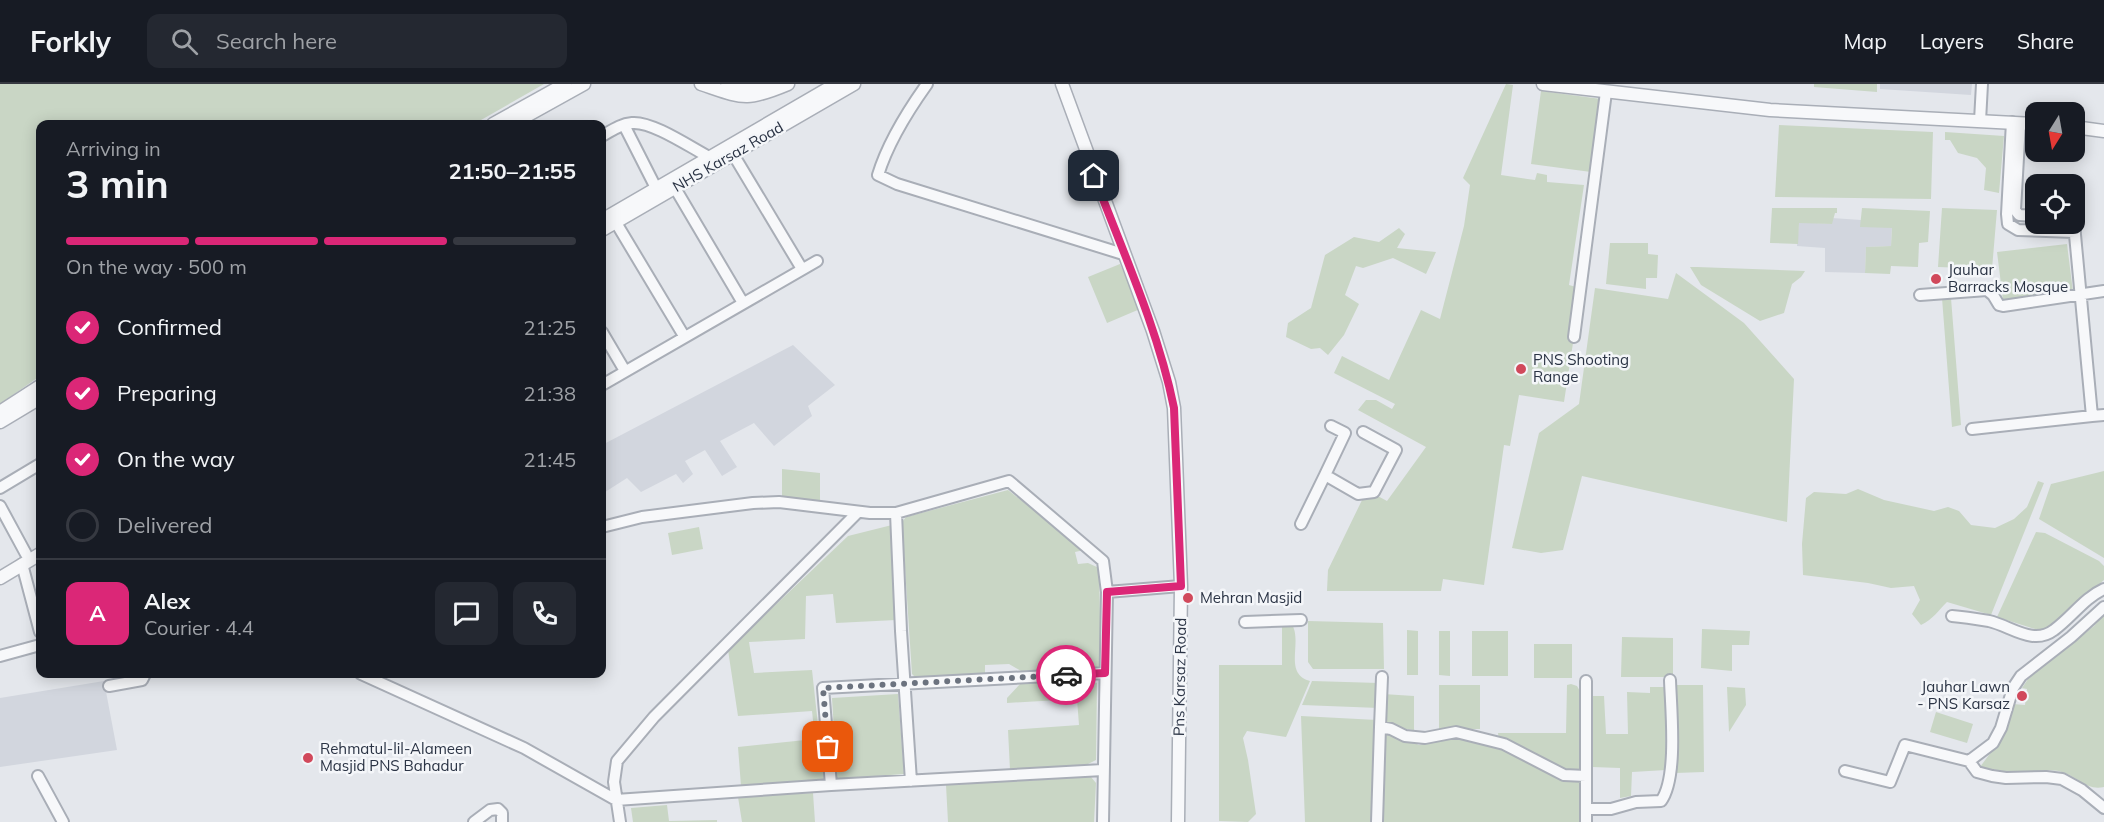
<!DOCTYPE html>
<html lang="en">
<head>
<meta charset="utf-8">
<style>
  :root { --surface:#171b24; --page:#242831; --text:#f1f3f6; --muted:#9ea1a6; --line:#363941; --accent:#db2777 }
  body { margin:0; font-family:Mulish,sans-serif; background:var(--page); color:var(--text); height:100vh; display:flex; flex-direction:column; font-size:22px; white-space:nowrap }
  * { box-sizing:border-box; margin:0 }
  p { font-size:20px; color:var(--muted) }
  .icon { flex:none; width:33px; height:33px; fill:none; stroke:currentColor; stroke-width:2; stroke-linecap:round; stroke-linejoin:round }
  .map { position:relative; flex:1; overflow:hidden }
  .drawer { position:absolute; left:36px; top:36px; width:570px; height:558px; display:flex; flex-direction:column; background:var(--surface); border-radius:12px; box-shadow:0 3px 15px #0003 }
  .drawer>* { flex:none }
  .needle { width:39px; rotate:191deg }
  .controls { position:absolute; left:2025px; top:18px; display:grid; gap:12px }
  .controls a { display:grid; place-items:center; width:60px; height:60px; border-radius:12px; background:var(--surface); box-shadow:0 3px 15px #0003; font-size:30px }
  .pin { position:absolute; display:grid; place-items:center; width:51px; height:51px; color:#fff; margin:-26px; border-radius:12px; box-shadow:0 3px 9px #0006 }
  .courier { position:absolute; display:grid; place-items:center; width:60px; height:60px; margin:-30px; border:4px solid #db2777; border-radius:50%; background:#fff; color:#222; box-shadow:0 2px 8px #0007 }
  .head em { font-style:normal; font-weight:700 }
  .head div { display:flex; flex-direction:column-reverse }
  .head { display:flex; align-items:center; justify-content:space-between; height:102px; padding:0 30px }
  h1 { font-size:39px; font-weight:700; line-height:45px }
  .bar { display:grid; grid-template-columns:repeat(4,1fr); gap:9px 6px; align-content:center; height:72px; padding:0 30px }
  .bar i { height:8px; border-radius:4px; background:var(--line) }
  .bar .on { background:var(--accent) }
  .bar p { grid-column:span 4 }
  .line { display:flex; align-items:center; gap:15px; padding:0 30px; border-top:2px solid var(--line) }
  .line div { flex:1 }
  .round { display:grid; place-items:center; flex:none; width:63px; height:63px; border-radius:12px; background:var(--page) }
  ol { padding:0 30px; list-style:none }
  li { display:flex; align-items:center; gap:18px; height:66px }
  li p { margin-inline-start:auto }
  li .icon { padding:6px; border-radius:50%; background:var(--accent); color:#fff; stroke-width:4 }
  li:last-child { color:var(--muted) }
  li i { width:33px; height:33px; border:3px solid var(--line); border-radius:50% }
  header { display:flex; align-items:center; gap:36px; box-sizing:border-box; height:84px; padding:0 30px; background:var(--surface); border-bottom:2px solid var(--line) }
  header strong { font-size:28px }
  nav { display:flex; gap:33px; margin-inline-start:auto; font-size:21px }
  .search { width:420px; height:54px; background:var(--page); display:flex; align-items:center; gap:15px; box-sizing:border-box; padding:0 21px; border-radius:12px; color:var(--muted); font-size:22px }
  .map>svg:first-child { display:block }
</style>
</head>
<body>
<header>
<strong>Forkly</strong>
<div class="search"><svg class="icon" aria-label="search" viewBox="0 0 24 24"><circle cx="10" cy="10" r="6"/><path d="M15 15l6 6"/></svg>Search here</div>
<nav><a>Map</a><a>Layers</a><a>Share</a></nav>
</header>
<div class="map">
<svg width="2104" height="738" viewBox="0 0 2104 738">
  <rect width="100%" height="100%" fill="#e4e7ec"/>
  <!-- built -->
  <path fill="#d2d6de" d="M1880 0H1972L1971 11 1880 5Z
    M1832 134 1861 136V143H1892L1891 162 1866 163 1865 189 1825 188V164L1797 162 1799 138 1832 140Z
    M793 261 835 301 808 322 812 332 774 362 754 339 720 357 737 383 722 392 705 366 685 377 693 390 683 399 676 390 641 408 627 394 602 410V361Z
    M104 597 117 666 0 683V614Z"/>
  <!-- green -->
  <path fill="#c9d6c5" d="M0 0H544L474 40H40V292L0 320Z
    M1506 0 1513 1 1501 91 1535 96 1537 89 1547 91V98L1584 101 1569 201 1576 203 1568 256 1573 259 1564 318 1519 311 1510 362 1504 361 1484 501 1443 495 1441 507H1327L1328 486 1363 414 1374 410 1387 417 1426 363 1358 326 1366 316H1376L1392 325 1395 320 1334 289 1342 272 1389 296 1421 226 1440 235 1464 142 1470 101 1463 94Z
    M1814 0H1877V8L1814 3Z
    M1541 7 1601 15 1591 88 1531 80Z
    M1779 41 1933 48 1931 115 1775 113Z
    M1945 48 2004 52 1999 109 1984 106 1986 84 1977 74 1958 69 1950 56H1945Z
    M1772 124H1837V129H1835L1832 140 1799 139 1798 160 1770 159Z
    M1862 124 1930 127 1928 158 1919 159 1918 183 1891 182 1890 190 1865 189 1866 163 1891 162 1892 144 1860 143Z
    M1942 124 1997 126 1992 185 1938 183Z
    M1399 144 1405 150 1397 164 1436 168 1426 190 1393 174 1363 184 1356 182 1345 211 1359 220 1344 251 1328 271 1320 264 1311 265 1286 253 1288 239 1311 224 1325 171 1354 153 1379 158Z
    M1610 159H1648V170L1658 171 1657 194H1646V205L1606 200Z
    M2067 160 2073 208 2003 216 1997 168Z
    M1120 180 1140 225 1107 239 1088 193Z
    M1690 183H1697L1805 187 1801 193 1792 200 1784 229 1760 237 1701 201Z
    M1676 189 1744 239 1794 295 1787 438 1582 392 1563 466 1541 469 1512 464 1539 349 1579 320 1595 204 1668 215Z
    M1942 214H1951L1961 341 1952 343Z
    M782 385 820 389V417L782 413Z
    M2104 387V474L2039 435 2051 400Z
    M2038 397 2044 399 1991 531 1947 518C1938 527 1933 535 1921 541L1912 530 1920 516 1914 502 1891 504 1868 499 1803 491 1802 460 1806 414 1814 408 1846 410 1858 405 1884 416 1934 427 1948 423 1959 427 1971 441 1995 444 2014 435 2027 423Z
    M1008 406 1084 466 1075 468 1078 480 1088 479 1099 484 1101 583 1021 587 1009 580 985 581V590L916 594 912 590 902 438 906 433Z
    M892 441 896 536 836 539 833 510 806 512 805 555 749 558 754 589 812 586 824 696 741 702 738 663 815 655 812 627 738 632 728 566 848 452Z
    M699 443 703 465 672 471 668 449Z
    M2036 448 2045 449 2099 477 2104 482V496L2045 546 2035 545 1997 533Z
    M2104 530V703C2087 707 2079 694 2065 689 2050 683 2033 689 2018 688 2005 688 1992 685 1980 683L2003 652 2013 620 2025 621 2027 605 2022 604 2028 595 2094 542Z
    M1308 537 1383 539 1384 585H1313L1308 578Z
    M1282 539H1291C1304 557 1282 589 1310 597L1286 653 1247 647 1243 654 1248 676 1256 730 1248 738 1219 737V581H1282Z
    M1702 545 1750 547 1749 561H1732V587L1701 584Z
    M1407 546 1418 547V591H1407Z
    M1439 547H1450V592L1439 591Z
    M1472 547H1508V592H1472Z
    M1622 553 1673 554V593H1621Z
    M1534 560H1572V594H1534Z
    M1080 594 1097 599 1096 676 1086 681 1010 686 1008 646 1079 641 1077 615 1007 619V614L1021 599Z
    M1312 597 1379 599V624L1302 621Z
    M1571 600 1577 602 1581 609 1582 687 1562 688 1499 656 1498 649H1566L1567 601Z
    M1439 601H1480V645H1439Z
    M1674 601H1703L1704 688 1675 689Z
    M1650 603H1665L1666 686 1632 688 1631 712 1620 714V684L1592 683 1590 612H1604L1606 650H1628L1627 608 1650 609Z
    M1727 603 1745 604 1746 621 1729 648Z
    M898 610 904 690 837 695 832 614Z
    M1383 610 1414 612V646L1381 642Z
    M1936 628 1973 640 1967 659 1930 648Z
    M1301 632 1377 636 1374 738H1305Z
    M1382 644 1419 661 1437 656 1469 655 1492 660 1547 686 1558 694 1566 697 1582 696V738H1380Z
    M1091 693 1096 699 1094 738H948L946 701Z
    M813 709 815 738H742L738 713Z
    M667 721 669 737 717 736V738H633L631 724Z"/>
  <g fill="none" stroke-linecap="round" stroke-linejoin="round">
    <!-- minor casing -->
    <g stroke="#a9aeb7" stroke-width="14">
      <path id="minor" d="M927 0C907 28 888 58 878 91L897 100 1123 170
        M1980 37 1982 0
        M2012 38 2007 130 2008 140 2018 146 2075 148
        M2020 39 2015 126 2019 131 2036 132
        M624 41 656 104
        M602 52C611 47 620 40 632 39 652 37 690 63 709 73
        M730 65 802 185
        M675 104 743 219
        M612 132 684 252
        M2074 140 2092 332 2104 331
        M1920 211 1987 206 1993 211 1999 221 2003 222 2104 207
        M602 248 625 287
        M1574 253 1606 8
        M602 301 817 177
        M1331 342 1345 349 1325 391 1358 410 1374 408 1396 366 1363 348
        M1972 345 2092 332
        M0 404 40 380
        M0 422 26 470
        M896 429 901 547 911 697
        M1301 440 1325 391
        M602 443 642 433 753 419 779 418 870 429H896L1009 397 1103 477 1107 508 1103 738
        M22 480 40 548
        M1107 508 1181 502
        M1952 532C1965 533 1977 535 1989 537 2011 542 2033 562 2054 546 2072 533 2084 514 2104 505
        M1245 538 1301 536
        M0 572 40 561
        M361 590 524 664 616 716 831 701 1103 686
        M1382 593 1380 643 1391 645 1405 652 1425 654 1456 648 1504 660 1564 691 1586 692
        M1586 597V738
        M109 602 142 596 145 590
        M1969 677 1993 659 2001 644 2013 604 2021 592 2071 553 2104 523
        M1845 687 1890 698 1905 661 1969 677 1977 688 1992 692 2006 694 2046 693 2062 695 2082 706 2104 724
        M38 692 63 738
        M831 701 823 604 1105 589
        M1586 725H1611L1636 718 1661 717C1678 694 1671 626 1670 596
        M474 738 490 726 498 725 502 729V738
        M620 738 614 698 617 677 654 633 858 428
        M1377 738 1380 643"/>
    </g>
    <!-- tertiary casing -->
    <g stroke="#a9aeb7" stroke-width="15">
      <path id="tertiary" d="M701 0C743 14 745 18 788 0
        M1062 0 1153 247 1169 298 1174 324 1181 502 1178 738
        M1543 0 1770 26 2036 40
        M727 2 749 5 773 1
        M493 40 565 0
        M512 40 584 0
        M2074 43 2104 47
        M602 136 836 0
        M602 146 854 0
        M0 328 40 302
        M0 338 40 314
        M0 494 40 470"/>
    </g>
    <!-- minor -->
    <use href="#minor" stroke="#f7f8fa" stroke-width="10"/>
    <!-- tertiary -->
    <use href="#tertiary" stroke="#f7f8fa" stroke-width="12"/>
  </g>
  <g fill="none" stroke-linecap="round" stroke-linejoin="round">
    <!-- done -->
    <path stroke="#6c737f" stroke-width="6" stroke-dasharray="0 10.8" d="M828 663 823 604 1066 591"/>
    <!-- route -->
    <path stroke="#db2777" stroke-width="8" d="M1066 591 1105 589 1107 508 1181 502 1174 324C1158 245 1123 168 1094 92"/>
  </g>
  <!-- markers -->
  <g fill="#d1495b" stroke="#f4f6f9" stroke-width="2">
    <circle cx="1936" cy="195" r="6"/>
    <circle cx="1521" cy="285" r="6"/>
    <circle cx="1188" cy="514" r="6"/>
    <circle cx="2022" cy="612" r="6"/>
    <circle cx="308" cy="674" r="6"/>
  </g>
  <g text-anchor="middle" stroke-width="5" stroke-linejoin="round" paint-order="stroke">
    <!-- street labels -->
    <g font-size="15" fill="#2b3445" stroke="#f4f6f9">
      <text transform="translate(728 73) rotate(-30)" y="5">NHS Karsaz Road</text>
      <text transform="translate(1180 593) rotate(-89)" y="5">Pns Karsaz Road</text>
    </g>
    <!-- poi labels -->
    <g font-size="15" fill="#2b3445" stroke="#f4f6f9" text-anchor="start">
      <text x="1948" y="191">Jauhar<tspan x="1948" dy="17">Barracks Mosque</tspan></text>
      <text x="1533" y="281">PNS Shooting<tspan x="1533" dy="17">Range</tspan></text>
      <text x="1200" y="519">Mehran Masjid</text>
      <text x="2010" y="608" text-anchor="end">Jauhar Lawn<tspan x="2010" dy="17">- PNS Karsaz</tspan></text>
      <text x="320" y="670">Rehmatul-lil-Alameen<tspan x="320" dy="17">Masjid PNS Bahadur</tspan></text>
    </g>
  </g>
</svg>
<div class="controls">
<a><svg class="needle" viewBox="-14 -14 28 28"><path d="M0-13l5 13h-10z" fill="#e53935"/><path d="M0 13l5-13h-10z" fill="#9ea1a6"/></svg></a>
<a><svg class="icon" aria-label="locate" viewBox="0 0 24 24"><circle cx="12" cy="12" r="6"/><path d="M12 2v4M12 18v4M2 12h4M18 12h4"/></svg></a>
</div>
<div class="pin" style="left:828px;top:663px;background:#ea580c"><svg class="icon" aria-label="bag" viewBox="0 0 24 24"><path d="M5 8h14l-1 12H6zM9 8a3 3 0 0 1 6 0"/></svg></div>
<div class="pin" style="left:1094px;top:92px;background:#1f2937"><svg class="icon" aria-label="home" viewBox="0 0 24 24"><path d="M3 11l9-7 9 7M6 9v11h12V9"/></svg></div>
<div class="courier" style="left:1066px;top:591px"><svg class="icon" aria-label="car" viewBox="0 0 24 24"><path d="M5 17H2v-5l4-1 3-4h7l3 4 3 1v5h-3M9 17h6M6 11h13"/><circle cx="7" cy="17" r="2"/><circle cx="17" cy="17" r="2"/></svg></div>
<section class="drawer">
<div class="head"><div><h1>3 min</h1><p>Arriving in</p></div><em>21:50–21:55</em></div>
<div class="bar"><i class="on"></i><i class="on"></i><i class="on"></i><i></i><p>On the way · 500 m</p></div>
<ol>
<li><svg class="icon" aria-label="check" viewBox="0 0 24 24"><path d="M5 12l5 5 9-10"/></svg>Confirmed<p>21:25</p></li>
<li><svg class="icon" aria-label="check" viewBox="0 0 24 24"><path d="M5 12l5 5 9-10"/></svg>Preparing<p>21:38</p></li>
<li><svg class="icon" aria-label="check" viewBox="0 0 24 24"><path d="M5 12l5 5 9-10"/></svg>On the way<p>21:45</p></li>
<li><i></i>Delivered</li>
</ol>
<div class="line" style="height:108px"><b class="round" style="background:var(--accent);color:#fff">A</b><div><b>Alex</b><p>Courier · 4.4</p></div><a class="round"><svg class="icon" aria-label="chat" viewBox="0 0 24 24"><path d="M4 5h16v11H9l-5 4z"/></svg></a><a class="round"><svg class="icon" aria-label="phone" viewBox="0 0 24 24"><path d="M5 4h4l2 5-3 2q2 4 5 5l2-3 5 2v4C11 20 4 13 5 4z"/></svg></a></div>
</section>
</div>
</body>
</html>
